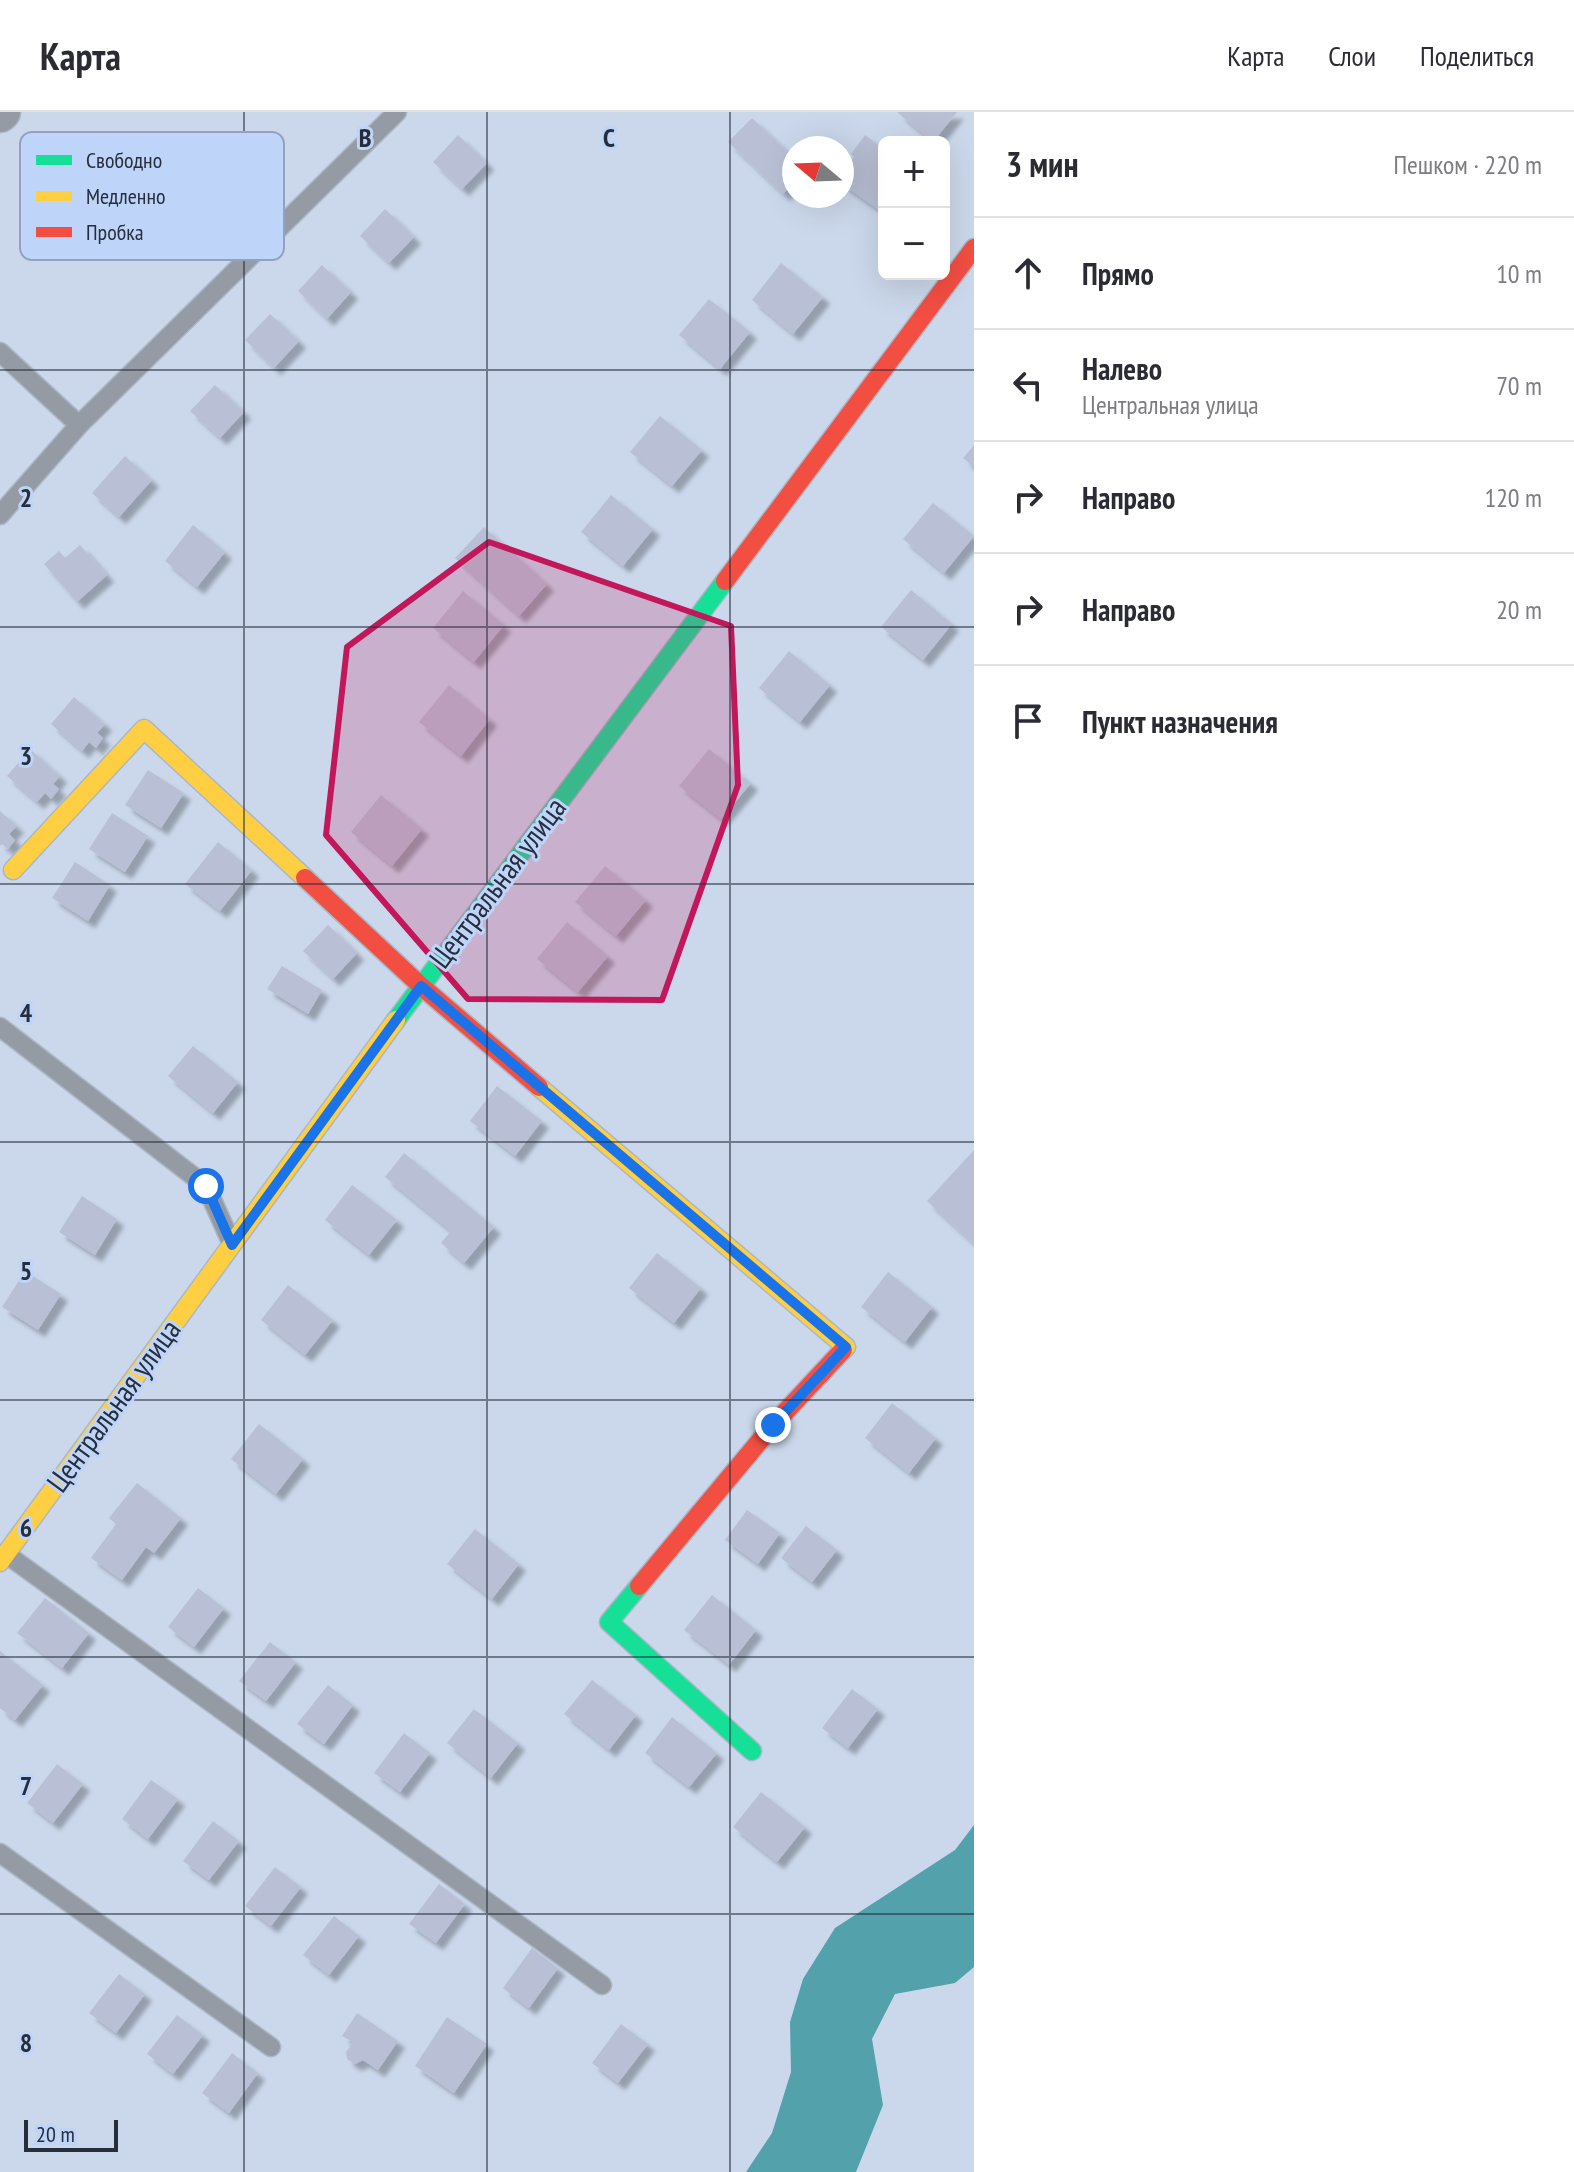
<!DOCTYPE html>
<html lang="ru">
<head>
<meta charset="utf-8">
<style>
  :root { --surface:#fff; --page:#f2f2f3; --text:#2b2b33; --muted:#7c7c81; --line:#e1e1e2 }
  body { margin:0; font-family:"PT Sans Narrow",sans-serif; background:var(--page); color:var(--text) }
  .controls { position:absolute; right:24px; top:24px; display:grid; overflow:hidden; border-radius:12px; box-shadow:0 8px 32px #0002 }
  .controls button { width:72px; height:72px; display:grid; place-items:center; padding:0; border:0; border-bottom:2px solid var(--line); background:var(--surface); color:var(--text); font:40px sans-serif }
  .compass { position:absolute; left:782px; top:24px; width:72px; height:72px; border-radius:50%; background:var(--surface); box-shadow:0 8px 32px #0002; rotate:289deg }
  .scale { position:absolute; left:24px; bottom:20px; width:94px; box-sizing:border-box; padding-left:8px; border:4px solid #262e3c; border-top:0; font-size:22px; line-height:28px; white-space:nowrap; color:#262e3c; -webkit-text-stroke:6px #bed4f8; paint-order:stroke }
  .stop { position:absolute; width:24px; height:24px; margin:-18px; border:6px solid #1a73e8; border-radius:50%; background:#fff }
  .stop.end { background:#1a73e8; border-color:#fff; box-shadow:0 2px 8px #0008 }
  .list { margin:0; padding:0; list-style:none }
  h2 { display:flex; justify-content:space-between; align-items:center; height:104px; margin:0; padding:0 32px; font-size:34px }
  h2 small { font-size:26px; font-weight:400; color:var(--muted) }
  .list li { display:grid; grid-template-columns:52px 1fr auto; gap:24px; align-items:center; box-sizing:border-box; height:112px; padding:0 32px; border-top:2px solid var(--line) }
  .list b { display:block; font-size:30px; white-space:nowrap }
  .list p { margin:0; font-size:26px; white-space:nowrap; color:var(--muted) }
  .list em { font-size:26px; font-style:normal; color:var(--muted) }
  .icon { flex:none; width:44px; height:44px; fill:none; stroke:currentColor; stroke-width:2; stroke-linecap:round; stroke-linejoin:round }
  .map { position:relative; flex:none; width:974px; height:2060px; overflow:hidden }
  header { display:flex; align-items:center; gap:48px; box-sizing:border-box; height:112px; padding:0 40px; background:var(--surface); border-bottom:2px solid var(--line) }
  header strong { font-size:38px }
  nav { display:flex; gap:44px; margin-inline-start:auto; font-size:28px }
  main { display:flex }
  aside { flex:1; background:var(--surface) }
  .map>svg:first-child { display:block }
</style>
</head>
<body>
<header>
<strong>Карта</strong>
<nav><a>Карта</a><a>Слои</a><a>Поделиться</a></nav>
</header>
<main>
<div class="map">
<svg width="974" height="2060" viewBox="0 0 974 2060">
  <defs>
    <filter id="shadow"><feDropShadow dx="7" dy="7" stdDeviation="2" flood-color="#0004"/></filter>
  </defs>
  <rect width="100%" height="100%" fill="#cbd8eb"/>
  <path fill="#53a1ab" d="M974 1713V1855L955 1871 895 1882 872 1927 883 1993 856 2060H746L772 2021 791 1960 790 1910 803 1867 835 1816 955 1738Z"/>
  <path fill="#b9c0d5" filter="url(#shadow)" d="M897 0H957L933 30Z
    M752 6 794 46V71L783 82 728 30Z
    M458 23 487 51 462 77 433 50Z
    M865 23 884 37V92L879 98 842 72V62L854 45 851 42Z
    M385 97 414 125 389 151 360 124Z
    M781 151 823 185 793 222 752 188Z
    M322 153 351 180 327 207 298 179Z
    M709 187 750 220 720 257 679 223Z
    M270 202 299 229 274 256 245 228Z
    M215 273 244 300 220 326 190 299Z
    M660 304 702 338 672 374 630 340Z
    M974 333V355L963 346Z
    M125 344 152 368 119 405 92 381Z
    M611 383 653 417 623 454 581 420Z
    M933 391 974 424 944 461 903 427Z
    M193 413 225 440 197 475 165 449Z
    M484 415 547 472 519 504 455 446Z
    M80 433 107 463 77 490 44 452 59 439 65 446Z
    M911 478 952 512 923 548 881 515Z
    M463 479 504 513 474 550 433 516Z
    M789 539 830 573 800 610 759 576Z
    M449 573 490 607 461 644 419 610Z
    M74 585 105 612 97 621 103 626 96 636 89 630 82 639 51 612Z
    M30 637 60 664 53 672 59 677 51 687 45 681 37 690 7 664Z
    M709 637 751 671 721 707 679 674Z
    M148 658 184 681 161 716 125 693Z
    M381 683 422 717 392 754 351 720Z
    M0 699 17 714 9 722 15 728 8 737 2 732 0 734Z
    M112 701 148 724 125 760 89 737Z
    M218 730 252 758 220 799 185 772Z
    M75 750 110 773 88 809 52 786Z
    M605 754 646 788 616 824 575 790Z
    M567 810 608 844 578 880 537 847Z
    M328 813 357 841 333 867 303 839Z
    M282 854 322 878 308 902 267 877Z
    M193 934 238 970 213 1001 168 964Z
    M497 974 542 1009 515 1044 470 1009Z
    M974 1038V1132L927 1089Z
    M404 1041 494 1115 464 1151 441 1131 451 1119 385 1065Z
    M352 1073 397 1108 369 1143 325 1108Z
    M82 1084 117 1107 95 1143 59 1120Z
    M657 1141 701 1176 674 1211 629 1176Z
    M25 1159 61 1182 38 1218 2 1195Z
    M888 1160 932 1195 905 1230 861 1195Z
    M288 1173 333 1208 305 1243 261 1208Z
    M892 1291 936 1326 909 1361 865 1326Z
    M259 1312 303 1347 276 1382 231 1347Z
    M137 1371 181 1406 154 1441 146 1435 122 1468 91 1446 116 1412 109 1406Z
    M747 1398 780 1421 758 1452 725 1428Z
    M806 1414 837 1438 812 1470 781 1446Z
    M475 1417 519 1452 492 1487 447 1452Z
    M198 1476 224 1496 194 1535 168 1515Z
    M712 1483 756 1518 729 1553 684 1518Z
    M45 1486 89 1521 62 1556 17 1521Z
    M270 1530 296 1550 266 1589 239 1569Z
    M0 1539 43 1573 15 1608 0 1596Z
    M592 1568 636 1603 609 1638 564 1602Z
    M328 1573 353 1593 324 1632 297 1612Z
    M852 1577 878 1597 848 1636 822 1616Z
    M474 1597 518 1631 491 1666 447 1631Z
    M672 1605 717 1641 689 1675 645 1641Z
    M404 1621 430 1641 400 1680 374 1661Z
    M57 1652 83 1672 53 1711 27 1691Z
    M151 1668 178 1687 148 1727 122 1707Z
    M761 1680 805 1715 777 1750 733 1715Z
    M213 1709 239 1729 209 1768 183 1749Z
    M275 1755 301 1775 271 1814 245 1794Z
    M439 1772 465 1792 436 1831 409 1812Z
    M334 1804 359 1824 329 1863 303 1843Z
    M532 1836 558 1856 529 1896 503 1876Z
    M119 1862 145 1882 116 1921 89 1901Z
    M357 1901 398 1929 378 1958 363 1948 355 1952 347 1947 346 1940 353 1930 342 1924Z
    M177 1903 203 1923 173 1962 147 1942Z
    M447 1905 487 1932 454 1981 415 1954Z
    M621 1912 648 1932 618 1971 592 1951Z
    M232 1941 258 1961 229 2001 202 1981Z"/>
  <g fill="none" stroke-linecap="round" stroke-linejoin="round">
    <defs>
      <path id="lane" d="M0 240 79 313 397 0
        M0 403 79 313
        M0 915 206 1074 231 1130
        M6 1442 602 1873
        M0 1741 271 1935"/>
      <path id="street" d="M0 2 2 0"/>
      <path id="fast" d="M396 908 725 469
        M639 1474 609 1510 752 1639"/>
      <path id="slow" d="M13 758 144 617 305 766
        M539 975 846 1235 843 1238
        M0 1450 396 908"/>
      <path id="jam" d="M725 469 974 136
        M305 766 421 874 539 975
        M639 1474 773 1313 843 1238"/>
    </defs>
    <use href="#lane" stroke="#acb7c6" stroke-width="21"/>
    <use href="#street" stroke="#acb7c6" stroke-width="39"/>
    <use href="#fast" stroke="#acb7c6" stroke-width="21"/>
    <use href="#slow" stroke="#acb7c6" stroke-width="21"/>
    <use href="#jam" stroke="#acb7c6" stroke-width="21"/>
    <use href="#lane" stroke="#959ba4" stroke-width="18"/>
    <use href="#street" stroke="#959ba4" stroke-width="36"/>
    <use href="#fast" stroke="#16e098" stroke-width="18"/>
    <use href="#slow" stroke="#ffcf43" stroke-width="18"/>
    <use href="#jam" stroke="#f24e42" stroke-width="18"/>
  </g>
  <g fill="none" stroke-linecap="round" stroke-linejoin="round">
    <path stroke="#1a73e8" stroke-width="10" d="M206 1074 232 1133 421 874 846 1235 773 1313"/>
  </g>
  <path fill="#c2185b" fill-opacity="0.2" stroke="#c2185b" stroke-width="6" stroke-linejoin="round" d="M489 430 731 514 738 673 662 888 468 887 326 723 347 535Z"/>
  <path fill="none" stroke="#262e3c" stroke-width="2" stroke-opacity="0.55" d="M244 0V2060M487 0V2060M730 0V2060M0 258H974M0 515H974M0 772H974M0 1030H974M0 1288H974M0 1545H974M0 1802H974"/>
  <g text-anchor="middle" stroke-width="6" stroke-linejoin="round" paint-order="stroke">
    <g font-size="30" fill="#262e3c" stroke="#bed4f8">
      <text transform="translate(498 771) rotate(-53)" y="10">Центральная улица</text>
      <text transform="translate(114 1294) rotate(-54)" y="10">Центральная улица</text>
    </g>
  </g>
  <rect x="20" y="20" width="264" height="128" rx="12" fill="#bed4f8" stroke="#90a2c0" stroke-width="2"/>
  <rect x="36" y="43" width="36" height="10" fill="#16e098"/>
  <rect x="36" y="79" width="36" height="10" fill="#ffcf43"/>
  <rect x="36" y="115" width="36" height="10" fill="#f24e42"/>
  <g font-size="22" fill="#262e3c">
    <text x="86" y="56">Свободно</text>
    <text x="86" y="92">Медленно</text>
    <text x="86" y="128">Пробка</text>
  </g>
  <g font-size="26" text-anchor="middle" font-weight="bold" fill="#262e3c" stroke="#bed4f8" stroke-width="6" stroke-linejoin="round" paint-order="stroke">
    <text x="365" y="35">B</text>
    <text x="609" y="35">C</text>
    <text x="26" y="395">2</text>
    <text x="26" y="653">3</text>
    <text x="26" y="910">4</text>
    <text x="26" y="1168">5</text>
    <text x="26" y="1425">6</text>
    <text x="26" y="1683">7</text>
    <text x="26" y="1940">8</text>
  </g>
</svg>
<div class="controls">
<button>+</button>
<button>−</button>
</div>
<svg class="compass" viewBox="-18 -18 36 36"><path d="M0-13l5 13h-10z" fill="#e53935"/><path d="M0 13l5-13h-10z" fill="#7c7c81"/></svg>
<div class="scale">20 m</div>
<div class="stop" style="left:206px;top:1074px"></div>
<div class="stop end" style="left:773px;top:1313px"></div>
</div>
<aside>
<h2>3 мин<small>Пешком · 220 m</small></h2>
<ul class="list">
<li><svg class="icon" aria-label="ahead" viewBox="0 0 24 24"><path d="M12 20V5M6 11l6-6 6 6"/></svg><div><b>Прямо</b></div><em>10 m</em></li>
<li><svg class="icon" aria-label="left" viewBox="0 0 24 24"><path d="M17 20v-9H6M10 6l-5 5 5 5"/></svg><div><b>Налево</b><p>Центральная улица</p></div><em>70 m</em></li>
<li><svg class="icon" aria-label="right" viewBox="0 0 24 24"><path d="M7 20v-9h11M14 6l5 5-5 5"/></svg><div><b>Направо</b></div><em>120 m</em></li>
<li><svg class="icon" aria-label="right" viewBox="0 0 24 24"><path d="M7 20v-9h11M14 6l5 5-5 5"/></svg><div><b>Направо</b></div><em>20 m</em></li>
<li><svg class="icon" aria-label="arrive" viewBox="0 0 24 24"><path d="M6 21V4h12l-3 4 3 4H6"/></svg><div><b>Пункт назначения</b></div></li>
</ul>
</aside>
</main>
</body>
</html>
